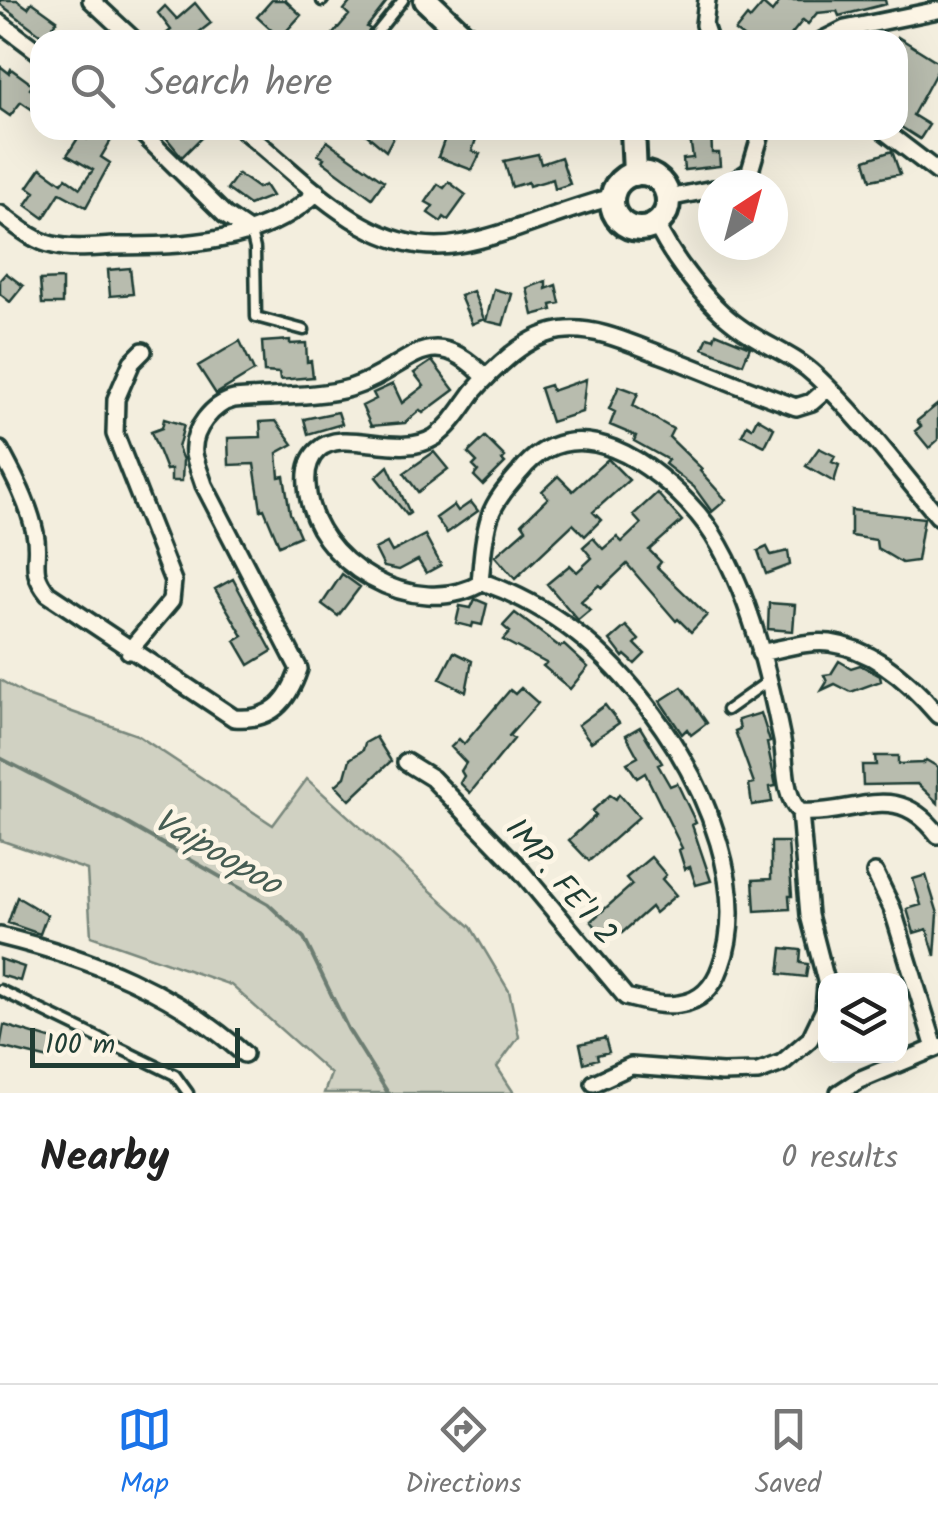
<!DOCTYPE html>
<html lang="en">
<head>
<meta charset="utf-8">
<style>
  :root { --surface:#fff; --page:#f6f6f6; --text:#222; --muted:#767676; --line:#e0e0e0; --accent:#1a73e8 }
  body { margin:0; font-family:Kalam,sans-serif; background:var(--page); color:var(--text) }
  .controls { position:absolute; right:30px; bottom:30px; display:grid; overflow:hidden; border-radius:20px; box-shadow:0 10px 40px #0002 }
  .controls button { width:90px; height:90px; display:grid; place-items:center; padding:0; border:0; border-bottom:2px solid var(--line); background:var(--surface); color:var(--text); font:50px sans-serif }
  .compass { position:absolute; left:698px; top:170px; width:90px; height:90px; border-radius:50%; background:var(--surface); box-shadow:0 10px 40px #0002; rotate:36deg }
  .scale { position:absolute; left:30px; bottom:25px; width:210px; box-sizing:border-box; padding-left:10px; border:5px solid #1f3d34; border-top:0; font-size:28px; line-height:35px; white-space:nowrap; color:#1f3d34; -webkit-text-stroke:8px #fcf5e5; paint-order:stroke }
  .list { margin:0; padding:0; list-style:none }
  h2 { display:flex; justify-content:space-between; align-items:center; height:130px; margin:0; padding:0 40px; font-size:42px }
  h2 small { font-size:32px; font-weight:400; color:var(--muted) }
  .icon { flex:none; width:55px; height:55px; fill:none; stroke:currentColor; stroke-width:2; stroke-linecap:round; stroke-linejoin:round }
  .map { position:relative; flex:none; width:938px; height:1093px; overflow:hidden }
  .search { position:absolute; background:var(--surface); box-shadow:0 10px 40px #0002; left:30px; right:30px; top:30px; height:110px; display:flex; align-items:center; gap:25px; box-sizing:border-box; padding:0 35px; border-radius:30px; color:var(--muted); font-size:38px }
  .sheet { height:290px; background:var(--surface) }
  nav { display:flex; justify-content:space-around; align-items:center; box-sizing:border-box; height:140px; border-top:2px solid var(--line); background:var(--surface); font-size:28px; color:var(--muted) }
  nav a { display:grid; justify-items:center; gap:5px }
  nav .on { color:var(--accent) }
  .map>svg:first-child { display:block }
</style>
</head>
<body>
<div class="map">
<svg width="938" height="1093" viewBox="0 0 938 1093">
  <rect width="100%" height="100%" fill="#f3eede"/>
  <filter id="ink" filterUnits="userSpaceOnUse"><feTurbulence type="fractalNoise" baseFrequency=".01" numOctaves="2"/><feDisplacementMap in="SourceGraphic" scale="20" xChannelSelector="R" yChannelSelector="G"/><feConvolveMatrix kernelMatrix="1 2 1 2 8 2 1 2 1" color-interpolation-filters="sRGB"/></filter>
  <g filter="url(#ink)">
    <path fill="#d0d1c2" stroke="#78877b" stroke-width="2.5" d="M0 680 30 697 137 735 273 825 307 779 471 927 509 991 519 1037 497 1067 514 1093H324L331 1074 231 985 91 936 87 870 0 840Z"/>
    <g fill="none" stroke-linecap="round" stroke-linejoin="round">
      <path stroke="#6c7d72" stroke-width="4" d="M0 758 119 819 268 904 304 938 348 1029 388 1093"/>
    </g>
    <path fill="#b8bcae" stroke="#1f3d34" stroke-width="2.5" d="M0 0H17L28 8 32 2 57 20 44 37 0 4Z
      M272 0H285L301 15 280 38 257 17Z
      M352 0H388L367 27 370 29 364 40H328L349 15 344 10Z
      M781 0H885L886 4 839 16 837 11 817 13 808 24 803 20 787 40H747L735 31 747 16 750 19 763 4 772 12Z
      M195 3 211 23 189 40H158L171 30 158 13 165 6 177 19Z
      M898 37 938 62V69L913 115 929 125 920 139 898 125Z
      M0 66 9 73 11 69 33 85 30 89 40 95V115L21 102 10 116 0 109Z
      M93 130H102L113 137 101 157 110 163 86 207 60 193 44 218 26 205 35 192 28 187 41 168 62 183 66 178 80 188 93 170 67 155 80 135 87 139Z
      M160 130H196L203 136 182 157Z
      M361 130H397L386 151Z
      M448 130H462L477 136 472 151 480 154 472 170 438 157Z
      M711 130 712 153H719L720 166 684 170 683 159 693 158 690 138 698 137 697 131Z
      M327 141 384 181 372 198 322 161 324 158 318 155Z
      M892 151 900 174 871 180 865 160Z
      M538 154 541 164 561 157 570 184 555 189 553 179 529 186 528 182 512 187 504 161Z
      M238 174 258 188 265 185 272 196 249 205 227 189Z
      M449 182 466 195 448 220 444 217 441 222 428 213 433 206 426 202 438 184 444 188Z
      M130 268 133 294 110 296 108 270Z
      M6 273 23 286 10 302 0 294V280Z
      M62 279V304H42L40 280Z
      M546 281V289L556 285 560 303 551 305 552 310 533 315 527 288Z
      M494 289 512 294 503 325 486 321Z
      M473 291 484 319 472 324 460 296Z
      M716 333 750 347 743 364 703 348 708 337 714 339Z
      M290 340V344L306 343 307 362 311 361 313 377 280 380 279 373 264 372 262 342Z
      M240 341 254 371 216 394 198 366Z
      M432 361 454 390 423 413 420 410 405 423 371 426 362 406 376 399 373 393 393 384 402 403 424 386 414 373Z
      M586 379 582 412 551 422 540 388 550 385 552 391Z
      M619 386 638 393 633 406 673 429 669 437 702 469 700 471 726 500 712 512 694 487 665 464 668 460 634 441 636 436 610 425 615 412 609 409Z
      M938 404V440L929 448 915 431 921 426 917 421Z
      M338 412 342 424 308 434 304 419Z
      M757 418 774 428 765 446 742 435 747 425 752 428Z
      M164 419 184 425 178 448 183 460 182 481H171V469L166 470 151 432 162 428Z
      M276 421 293 444 277 453 279 477 284 476 290 513 300 536 279 545 264 509 261 510 254 464 229 465 228 438 261 437 260 422Z
      M485 437 505 457 502 460 505 463 483 485 474 476 478 471 473 466 477 462 468 453Z
      M819 448 835 456 832 462 839 465 834 482 806 466Z
      M434 452 448 469 418 492 404 473Z
      M608 459 629 480 593 512 601 520 585 536 573 524 515 579 495 556 526 529 522 523 548 498 542 491 558 476 573 491Z
      M388 466 410 513 407 515 376 477Z
      M657 493 682 521 649 550 661 562 657 567 707 615 691 632 678 619 676 621 627 564 602 588 599 585 581 601 590 610 578 620 547 584 570 565 577 572 592 558 583 547 593 538 603 549 617 537 622 542 641 524 633 515Z
      M471 502 478 511 447 533 436 518 454 505 458 511Z
      M851 510 924 518 917 561 902 563 877 548 876 540 851 536Z
      M425 535 441 565 426 573 418 560 399 570 384 567 375 549 387 543 392 552Z
      M767 547 771 555 788 551 790 565 766 574 758 551Z
      M342 574 360 587 338 616 322 604Z
      M233 579 272 651 249 665 235 641 243 636 215 589Z
      M475 599 487 604 482 625 473 623 472 627 456 623 460 606 471 608Z
      M769 603 795 605 793 631 768 629Z
      M515 613 560 647 564 645 588 667 570 689 543 666 546 663 503 640 510 632 503 626Z
      M626 626 639 640 635 644 645 654 635 664 625 655 623 657 610 640Z
      M454 652 472 661 466 692 440 679Z
      M839 661 851 668 860 665 880 676 881 681 851 692 835 684 822 690 827 682 824 675 831 674Z
      M682 687 707 723 691 735 687 729 682 734 660 701Z
      M521 688 538 703 509 736 514 739 470 793 460 783 464 776 461 771 466 763 451 747 459 739 464 744 510 690 515 694Z
      M605 705 619 723 591 742 578 725Z
      M761 713 770 742 767 743 776 786 770 787 772 802 752 805 749 784 754 783 735 731 740 729 738 720Z
      M640 727 662 763 658 765 670 786 677 783 696 823 692 825 711 881 696 885 690 867 685 869 679 850 682 848 645 773 637 778 627 763 638 757 626 735Z
      M376 737 391 761 350 800 336 785 345 777 350 759 363 750 365 743Z
      M875 756H898V764L923 763 926 760 938 767V803L918 784 863 785 862 765H876Z
      M619 794 639 817 589 861 569 840 596 815 592 811 610 795 616 799Z
      M771 842H788L792 896H789L790 909 755 911 753 880 771 879Z
      M651 857 666 875 662 879 676 895 655 913 651 907 622 933 618 929 606 939 591 921 632 885 626 878Z
      M926 875 938 914 935 956 927 929 914 933 907 909 921 905 913 879Z
      M17 897 47 915 40 934 8 923Z
      M782 948 801 950 800 963 808 964 806 977 779 974Z
      M0 959 24 967 20 981 0 975Z
      M4 1025 53 1040 49 1059 0 1047Z
      M605 1038 609 1052 597 1055 598 1059 584 1063 580 1044Z"/>
    <g fill="none" stroke-linecap="round" stroke-linejoin="round">
      <defs>
        <path id="service" d="M322 1 323 0
          M371 40 403 0
          M251 232 255 249 256 317 304 330
          M727 710 768 681
          M0 990 175 1075 188 1093"/>
        <path id="minor" d="M91 0 134 40
          M707 0 704 25 709 40
          M0 23 40 53
          M823 40 845 29 938 10
          M139 130 225 215 250 232
          M243 130C306 180 371 260 459 244 510 235 560 210 613 197
          M883 130 938 172
          M729 185 750 171 762 130
          M668 198 713 189
          M0 214C16 225 33 241 53 245 72 250 95 247 114 246 185 246 263 244 317 192
          M656 224C672 258 708 305 738 326 763 345 793 354 816 376 861 418 898 469 938 516
          M0 450C14 476 29 504 35 533 41 559 27 568 48 594L234 718C271 721 288 702 299 669L204 485C201 475 196 464 194 454 191 430 213 404 234 399 267 396 320 397 350 388 409 370 427 316 486 378
          M480 583C482 561 483 537 490 516 496 499 509 485 520 472 575 404 655 464 698 514 744 569 768 670 782 740 786 762 783 796 800 812L809 915 826 981
          M129 651 171 601 173 581 115 434 116 399 132 362 143 351
          M760 653C781 649 808 640 830 643 873 649 911 683 938 715
          M406 762 432 778 516 865 626 997C643 1001 662 1007 679 1004 702 1001 714 986 721 966 749 891 706 790 663 728 616 660 562 610 483 582 416 623 311 563 307 485 306 473 308 459 318 450 344 426 399 460 435 437 452 425 462 407 474 391 485 378 499 365 512 354 527 342 547 331 567 330 600 328 631 344 662 355 707 372 751 391 796 407L812 402 828 388
          M800 812C857 816 895 778 938 835
          M875 873 892 908 935 1048
          M0 936C90 958 174 991 244 1054
          M594 1083 631 1066 722 1073 758 1072 782 1063 810 1039 824 1010 826 985
          M839 1093 859 1080 938 1047"/>
        <path id="secondary" d="M426 0 468 40
          M633 130 635 174
          M612 201a28 28 0 1 1 56 0a28 28 0 1 1-56 0Z"/>
      </defs>
      <use href="#service" stroke="#1f3d34" stroke-width="15"/>
      <use href="#minor" stroke="#1f3d34" stroke-width="22"/>
      <use href="#secondary" stroke="#1f3d34" stroke-width="30"/>
      <use href="#service" stroke="#fcf5e5" stroke-width="8"/>
      <use href="#minor" stroke="#fcf5e5" stroke-width="15"/>
      <use href="#secondary" stroke="#fcf5e5" stroke-width="22"/>
    </g>
  </g>
  <g text-anchor="middle" stroke-width="10" stroke-linejoin="round" paint-order="stroke">
    <g font-size="32" fill="#1f3d34" stroke="#fcf5e5">
      <text transform="translate(562 881) rotate(50)" y="11">IMP. FE'I 2</text>
    </g>
    <g font-size="35" font-style="italic" fill="#465d53" stroke="#fcf5e5">
      <text transform="translate(218 851) rotate(30)" y="12">Vaipoopoo</text>
    </g>
  </g>
</svg>
<div class="controls">
<button><svg class="icon" aria-label="layers" viewBox="0 0 24 24"><path d="M12 4l9 5-9 5-9-5zM3 14l9 5 9-5"/></svg></button>
</div>
<svg class="compass" viewBox="-18 -18 36 36"><path d="M0-13l5 13h-10z" fill="#e53935"/><path d="M0 13l5-13h-10z" fill="#767676"/></svg>
<div class="scale">100 m</div>
<div class="search"><svg class="icon" aria-label="search" viewBox="0 0 24 24"><circle cx="10" cy="10" r="6"/><path d="M15 15l6 6"/></svg>Search here</div>
</div>
<section class="sheet">
<h2>Nearby<small>0 results</small></h2>
<ul class="list">
</ul>
</section>
<nav>
<a class="on"><svg class="icon" aria-label="map" viewBox="0 0 24 24"><path d="M3 6l6-2 6 2 6-2v14l-6 2-6-2-6 2zM9 4v14M15 6v14"/></svg>Map</a>
<a><svg class="icon" aria-label="directions" viewBox="0 0 24 24"><path d="M12 3l9 9-9 9-9-9zM9 14v-3h6M13 9l2 2-2 2"/></svg>Directions</a>
<a><svg class="icon" aria-label="saved" viewBox="0 0 24 24"><path d="M7 4h10v16l-5-4-5 4z"/></svg>Saved</a>
</nav>
</body>
</html>
